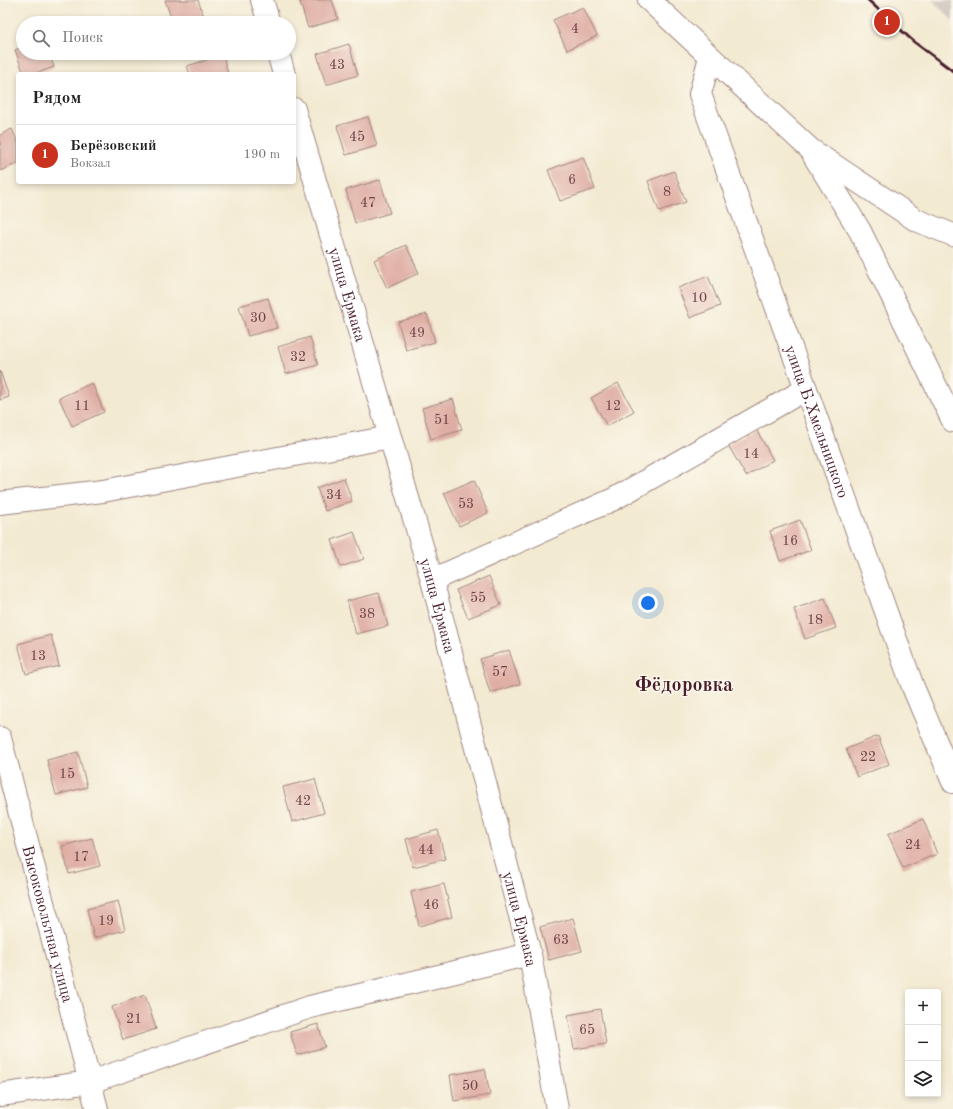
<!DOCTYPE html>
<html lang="ru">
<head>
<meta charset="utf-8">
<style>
  :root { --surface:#fff; --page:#f6f6f6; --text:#222; --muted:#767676; --line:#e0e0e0; --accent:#c8321e }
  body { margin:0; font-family:"Old Standard TT",serif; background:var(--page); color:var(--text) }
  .controls { position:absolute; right:12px; bottom:12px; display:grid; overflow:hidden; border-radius:4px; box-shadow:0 2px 6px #0003 }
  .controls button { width:36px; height:36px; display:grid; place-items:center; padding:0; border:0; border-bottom:1px solid var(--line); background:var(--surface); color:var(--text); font:20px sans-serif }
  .you { position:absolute; left:648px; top:603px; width:14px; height:14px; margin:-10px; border:3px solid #fff; border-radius:50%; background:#1a73e8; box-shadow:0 0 0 6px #1a73e833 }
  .badge { display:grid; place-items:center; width:26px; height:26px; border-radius:50%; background:var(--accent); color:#fff; font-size:13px; font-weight:700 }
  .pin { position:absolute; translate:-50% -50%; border:2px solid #fff; box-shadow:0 1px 4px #0006 }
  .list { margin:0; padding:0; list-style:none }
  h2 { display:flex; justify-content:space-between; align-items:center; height:52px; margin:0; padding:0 16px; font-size:17px }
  h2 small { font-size:13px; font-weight:400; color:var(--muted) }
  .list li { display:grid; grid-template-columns:26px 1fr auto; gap:12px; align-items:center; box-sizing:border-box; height:60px; padding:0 16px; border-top:1px solid var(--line) }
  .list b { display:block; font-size:15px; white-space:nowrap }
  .list p { margin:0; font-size:13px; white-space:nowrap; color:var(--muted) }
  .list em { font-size:13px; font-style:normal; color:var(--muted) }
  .icon { flex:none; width:22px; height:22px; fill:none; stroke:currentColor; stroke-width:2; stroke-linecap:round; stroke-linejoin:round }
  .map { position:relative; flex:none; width:953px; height:1109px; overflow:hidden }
  .search { position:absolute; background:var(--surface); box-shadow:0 2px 6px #0003; left:16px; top:16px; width:280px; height:44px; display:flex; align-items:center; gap:10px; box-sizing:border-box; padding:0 14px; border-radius:22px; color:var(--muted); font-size:15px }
  .panel { position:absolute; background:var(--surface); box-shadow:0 2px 6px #0003; left:16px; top:72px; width:280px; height:112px; border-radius:4px }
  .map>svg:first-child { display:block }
</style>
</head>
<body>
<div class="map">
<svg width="953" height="1109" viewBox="0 0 953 1109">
  <rect width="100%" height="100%" fill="#fbf7ec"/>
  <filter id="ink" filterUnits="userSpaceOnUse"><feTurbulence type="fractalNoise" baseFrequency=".025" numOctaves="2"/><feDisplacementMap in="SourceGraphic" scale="8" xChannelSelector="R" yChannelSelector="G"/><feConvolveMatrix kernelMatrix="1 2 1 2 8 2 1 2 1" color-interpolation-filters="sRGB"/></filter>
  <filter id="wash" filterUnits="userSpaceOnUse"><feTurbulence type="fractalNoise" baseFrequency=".012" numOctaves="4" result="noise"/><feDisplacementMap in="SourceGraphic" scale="16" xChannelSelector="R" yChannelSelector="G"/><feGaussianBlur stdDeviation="0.9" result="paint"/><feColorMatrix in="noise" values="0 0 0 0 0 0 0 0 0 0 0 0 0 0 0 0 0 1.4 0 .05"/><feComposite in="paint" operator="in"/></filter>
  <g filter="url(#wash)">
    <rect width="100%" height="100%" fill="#f3ead2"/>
    <path fill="#ccc2b9" d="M932 0H953V21Z"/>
    <g id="blocks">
      <path fill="#dfada3" d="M165 0H198L206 23H173Z
        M307 0H332L338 19 308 28 300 2Z
        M583 7 597 36 567 50 553 20Z
        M349 44 358 75 326 85 317 54Z
        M23 47V53H49L54 67 34 74H24L15 50Z
        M223 55 228 74H190L187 66Z
        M368 117 377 146 346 155 337 126Z
        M12 129 18 143V163L0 171V135Z
        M583 157 595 189 560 201 548 170Z
        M674 171 686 202 659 211 648 181Z
        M380 180 390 213 355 223 346 190Z
        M406 245 419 273 387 288 374 260Z
        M708 276 720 306 690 318 678 288Z
        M268 298 277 328 248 336 239 306Z
        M427 314 435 342 406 350 398 322Z
        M310 337 318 365 286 374 278 347Z
        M0 371 9 397 0 400Z
        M92 383 104 412 72 426 59 398Z
        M618 383 634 411 607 426 591 398Z
        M453 399 462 430 431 439 422 408Z
        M756 429 773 460 746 476 728 445Z
        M344 478 352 501 325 511 317 488Z
        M474 480 488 513 459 526 444 493Z
        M800 520 811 550 780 561 770 531Z
        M354 532 364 559 341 567 332 540Z
        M489 576 501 605 468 618 456 590Z
        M379 593 388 626 356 634 347 601Z
        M825 598 836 628 805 639 794 609Z
        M51 635 59 666 26 674 18 644Z
        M509 650 520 684 490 693 480 659Z
        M878 736 889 764 857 777 846 749Z
        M78 752 87 787 56 795 47 760Z
        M315 779 324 813 292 822 283 787Z
        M923 819 937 854 903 868 888 834Z
        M438 830 445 859 413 867 406 839Z
        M92 838 100 866 69 874 62 846Z
        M444 884 452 917 419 926 411 892Z
        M118 901 125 930 94 938 87 909Z
        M573 918 582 951 549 960 540 927Z
        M145 995 156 1029 123 1040 112 1007Z
        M600 1009 606 1044 574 1049 568 1015Z
        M318 1024 325 1047 297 1055 290 1032Z
        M485 1069 490 1095 454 1101 450 1075Z"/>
    </g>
  </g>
  <g filter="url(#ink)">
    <use href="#blocks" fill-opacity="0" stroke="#9e847e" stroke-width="1"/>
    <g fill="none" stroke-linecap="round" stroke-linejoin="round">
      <defs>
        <g id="minor">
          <path d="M262 0 269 23"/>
          <path d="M649 0 811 150 916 220 953 235"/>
          <path d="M278 53 284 74"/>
          <path id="s1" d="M710 57 700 94 913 687 953 782"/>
          <path id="s2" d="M294 109 432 580 530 954 557 1109"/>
          <path d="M814 156 860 231 953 421"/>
          <path d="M0 503 103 491 390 437"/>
          <path d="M432 580 614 499 806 389"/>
          <path id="s3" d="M0 738 97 1109"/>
          <path d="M0 1095 90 1082 310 1007 530 954"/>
        </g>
      </defs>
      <use href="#minor" stroke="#9e847e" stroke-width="24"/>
      <use href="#minor" stroke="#fff" stroke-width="22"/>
      <path stroke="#4a1f2b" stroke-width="3" d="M868 0 913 41 953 71"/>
    </g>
  </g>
  <g text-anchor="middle" stroke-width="3" stroke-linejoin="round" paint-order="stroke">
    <g font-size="14" fill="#6f4249">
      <text x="575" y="33">4</text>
      <text x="337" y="69">43</text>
      <text x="357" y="141">45</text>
      <text x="572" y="184">6</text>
      <text x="667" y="196">8</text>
      <text x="368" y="207">47</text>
      <text x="699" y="302">10</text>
      <text x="258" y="322">30</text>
      <text x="417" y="337">49</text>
      <text x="298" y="361">32</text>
      <text x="82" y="410">11</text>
      <text x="613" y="410">12</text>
      <text x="442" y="424">51</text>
      <text x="751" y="458">14</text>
      <text x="334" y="499">34</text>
      <text x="466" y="508">53</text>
      <text x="790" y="545">16</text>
      <text x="478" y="602">55</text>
      <text x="367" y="618">38</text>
      <text x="815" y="624">18</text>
      <text x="38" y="660">13</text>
      <text x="500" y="676">57</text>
      <text x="868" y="761">22</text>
      <text x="67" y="778">15</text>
      <text x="303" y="805">42</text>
      <text x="913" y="849">24</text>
      <text x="426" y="854">44</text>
      <text x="81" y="861">17</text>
      <text x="431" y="909">46</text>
      <text x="106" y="925">19</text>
      <text x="561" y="944">63</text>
      <text x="134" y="1023">21</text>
      <text x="587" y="1034">65</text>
      <text x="470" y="1090">50</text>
    </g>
    <g font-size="16" fill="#4a1f2b" stroke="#fbf7ec">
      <text dy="6" stroke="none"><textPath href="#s2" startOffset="193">улица Ермака</textPath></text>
      <text dy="6" stroke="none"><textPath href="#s1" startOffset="386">улица Б.Хмельницкого</textPath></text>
      <text dy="6" stroke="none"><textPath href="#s2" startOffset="517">улица Ермака</textPath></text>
      <text dy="6" stroke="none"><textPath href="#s2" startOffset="841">улица Ермака</textPath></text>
      <text dy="6" stroke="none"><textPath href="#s3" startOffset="192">Высоковольтная улица</textPath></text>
    </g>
    <g font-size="20" font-weight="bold" fill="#4a1f2b" stroke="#fbf7ec">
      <text x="684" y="691">Фёдоровка</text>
    </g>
  </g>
</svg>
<div class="controls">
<button>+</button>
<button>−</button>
<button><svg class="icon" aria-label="layers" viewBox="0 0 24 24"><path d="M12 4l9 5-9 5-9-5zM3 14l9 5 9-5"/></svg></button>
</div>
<div class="you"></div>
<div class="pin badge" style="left:887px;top:22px">1</div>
<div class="search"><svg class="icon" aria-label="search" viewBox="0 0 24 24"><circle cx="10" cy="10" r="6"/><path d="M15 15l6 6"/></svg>Поиск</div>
<section class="panel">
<h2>Рядом<small></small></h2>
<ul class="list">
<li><span class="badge">1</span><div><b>Берёзовский</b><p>Вокзал</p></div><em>190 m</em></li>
</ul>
</section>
</div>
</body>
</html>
